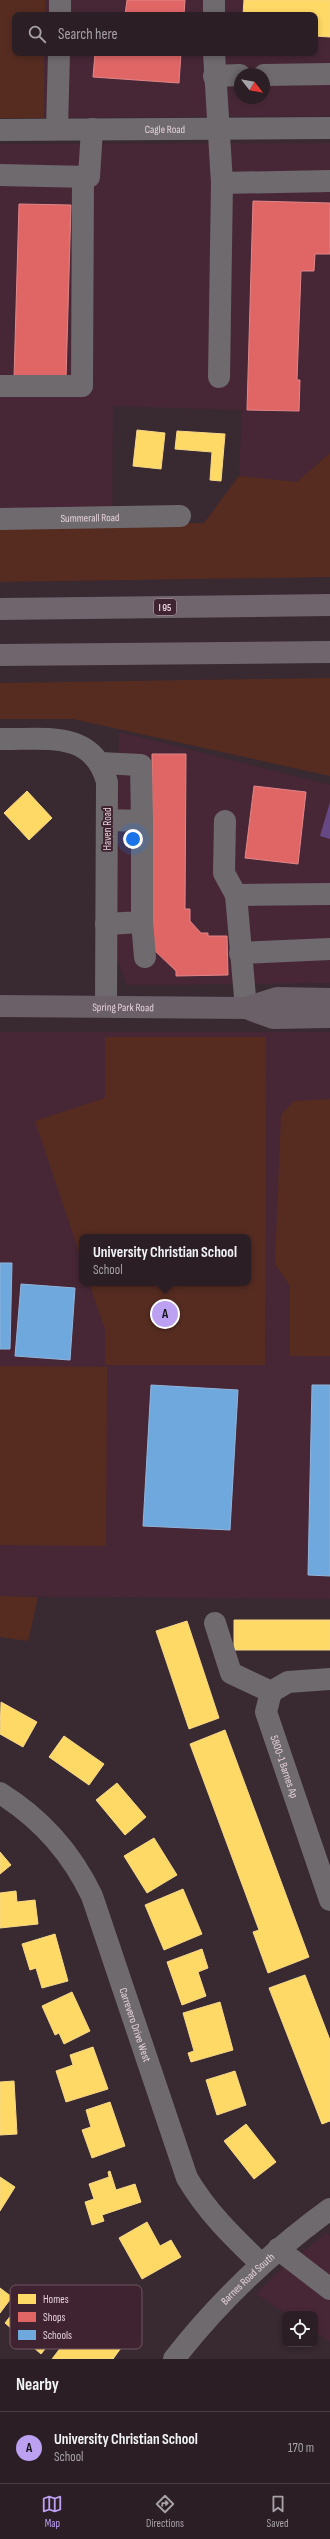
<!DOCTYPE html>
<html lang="en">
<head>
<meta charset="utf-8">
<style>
  :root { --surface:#2b1f25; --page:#372c32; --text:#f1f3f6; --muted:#a6a2a7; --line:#473d42; --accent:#bca0f2 }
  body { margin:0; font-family:"Sofia Sans Condensed",sans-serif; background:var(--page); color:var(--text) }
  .controls { position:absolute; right:12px; bottom:12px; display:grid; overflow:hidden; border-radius:8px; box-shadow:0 2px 6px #0003 }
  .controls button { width:36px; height:36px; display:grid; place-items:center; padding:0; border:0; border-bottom:1px solid var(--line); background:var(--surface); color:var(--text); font:20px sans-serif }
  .compass { position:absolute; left:234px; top:68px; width:36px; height:36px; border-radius:50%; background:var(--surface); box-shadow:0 2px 6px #0003; rotate:121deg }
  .you { position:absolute; left:133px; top:839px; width:14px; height:14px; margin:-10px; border:3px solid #fff; border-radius:50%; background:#1a73e8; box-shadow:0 0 0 6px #1a73e833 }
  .badge { display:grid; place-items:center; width:26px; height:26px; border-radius:50%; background:var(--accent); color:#111; font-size:13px; font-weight:700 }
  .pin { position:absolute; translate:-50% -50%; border:2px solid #fff; box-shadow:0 1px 4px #0006 }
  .popup { position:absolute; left:79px; top:1234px; width:172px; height:52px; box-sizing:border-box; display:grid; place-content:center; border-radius:8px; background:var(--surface); filter:drop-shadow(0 1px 3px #0005); font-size:13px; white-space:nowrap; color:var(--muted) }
  .popup b { font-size:15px; color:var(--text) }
  .popup::after { content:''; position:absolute; left:50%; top:100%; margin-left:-8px; border:8px solid transparent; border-top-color:var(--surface) }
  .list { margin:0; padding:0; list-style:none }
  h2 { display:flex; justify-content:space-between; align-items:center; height:52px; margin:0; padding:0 16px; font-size:17px }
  h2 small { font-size:13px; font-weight:400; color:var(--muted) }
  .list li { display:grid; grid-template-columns:26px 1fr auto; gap:12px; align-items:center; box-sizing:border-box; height:72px; padding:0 16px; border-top:1px solid var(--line) }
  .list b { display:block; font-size:15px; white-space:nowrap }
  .list p { margin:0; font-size:13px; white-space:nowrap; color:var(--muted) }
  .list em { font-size:13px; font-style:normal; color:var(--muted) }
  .icon { flex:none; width:22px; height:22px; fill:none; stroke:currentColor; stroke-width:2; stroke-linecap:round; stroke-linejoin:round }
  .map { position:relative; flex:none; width:330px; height:2359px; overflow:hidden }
  .search { position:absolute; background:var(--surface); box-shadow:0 2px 6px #0003; left:12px; right:12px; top:12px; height:44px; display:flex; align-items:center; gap:10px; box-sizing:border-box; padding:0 14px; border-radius:8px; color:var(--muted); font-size:15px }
  .sheet { height:124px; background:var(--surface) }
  nav { display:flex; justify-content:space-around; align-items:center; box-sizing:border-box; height:56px; border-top:1px solid var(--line); background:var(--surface); font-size:11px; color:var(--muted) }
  nav a { display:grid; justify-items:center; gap:2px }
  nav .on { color:var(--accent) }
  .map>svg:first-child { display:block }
</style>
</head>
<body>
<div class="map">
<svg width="330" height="2359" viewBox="0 0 330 2359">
  <rect width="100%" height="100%" fill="#392931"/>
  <path fill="#472736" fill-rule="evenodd" d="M45 0H330V116L44 118V53H315V15H45ZM240 74H264V98H240Z
    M330 143V453L297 482 239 476 242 410 113 406 112 508 0 509V144Z
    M119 732 330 785V983L127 985 116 957Z
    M0 1032H330V1599L0 1596ZM82 1237H248V1283H82Z
    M326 2233 330 2236V2342L315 2332V2314H287L256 2294 277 2273Z"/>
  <path fill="#562c21" d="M0 0H45V15H15V53H44V118H0Z
    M330 453V577L0 582V524L204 523 239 476 297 482Z
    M330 678V776L73 719H0V683Z
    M105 1037H266L265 1365H105V1329L89 1283H248V1237H82V1261L35 1121 105 1098Z
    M330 1099V1356H290V1286L275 1264 281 1115 294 1101Z
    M0 1366 107 1367 106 1546 0 1545Z
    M0 1596 38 1597 28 1641 0 1637Z"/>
  <path fill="#664885" d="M330 802V839L320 836Z"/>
  <path fill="#ffd966" stroke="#f7d788" d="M244 0H330V37L315 36V15H243Z
    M137 430 165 433 161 469 133 466Z
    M177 431 225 434 221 481 210 480 212 452 175 449Z
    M27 791 52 818 29 840 4 813Z
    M234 1620H330V1650H234Z
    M187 1621 219 1718 189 1729 156 1631Z
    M1 1702 37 1722 23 1747 0 1734Z
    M225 1730 309 1957 268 1973 253 1932 259 1930 190 1744Z
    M64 1736 104 1764 89 1785 49 1757Z
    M117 1783 146 1817 125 1835 96 1800Z
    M154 1838 177 1875 147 1893 124 1856Z
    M0 1852 11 1865 0 1874Z
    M183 1889 202 1934 164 1950 145 1905Z
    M16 1891 17 1902 35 1900 38 1924 0 1928V1893Z
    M55 1934 68 1981 42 1988 36 1968 30 1970 22 1944Z
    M202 1949 208 1968 198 1972 206 1996 182 2005 167 1962Z
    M305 1975 330 2040V2121L322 2124 269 1988Z
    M72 1992 90 2031 64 2044 59 2033 55 2035 42 2006Z
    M220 2002 233 2050 191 2062 188 2053 194 2051 183 2013Z
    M93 2047 108 2089 66 2102 56 2071 73 2065 70 2055Z
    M235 2071 246 2105 217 2115 206 2080Z
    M14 2081 17 2134 0 2135V2082Z
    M110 2102 125 2146 92 2158 82 2130 91 2127 86 2110Z
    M246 2124 276 2162 254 2179 224 2141Z
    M110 2171 116 2190 135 2184 141 2202 102 2215 104 2221 92 2225 85 2202 94 2199 89 2184 109 2177 108 2172Z
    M0 2177 15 2187 0 2211Z
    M147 2222 160 2246 171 2240 181 2257 142 2279 119 2238Z
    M0 2288 12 2297 0 2313Z
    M20 2304 57 2334 41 2354 5 2323Z
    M74 2330 99 2348 107 2337 121 2348 113 2359H52Z"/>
  <path fill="#e06666" stroke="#e18688" d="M127 0H185L184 15H125Z
    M95 53H181L179 83 93 77Z
    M253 201 330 203V254H315L314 271H301L297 380H300L299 411 247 410Z
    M19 204 71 205 66 379 14 378Z
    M152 754H186L185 909H190V921L201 933H208V936H227L228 975 176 976V971L152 948Z
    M254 786 306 792 298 864 245 858Z"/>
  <path fill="#6fa8dc" stroke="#92b4db" d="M0 1263H12L10 1349H0Z
    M21 1284 75 1288 70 1360 15 1356Z
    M151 1385 238 1390 230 1530 143 1526Z
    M312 1385H330V1576L308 1575Z"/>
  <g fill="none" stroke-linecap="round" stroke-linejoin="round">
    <g stroke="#6f6a6e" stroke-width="22">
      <path d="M214 0V15"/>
      <path d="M60 15V0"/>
      <path d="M214 53 222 183 330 181"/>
      <path d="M264 75 330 74"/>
      <path d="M214 76 240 75"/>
      <path d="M57 129 59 53"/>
      <path id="s1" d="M0 130 330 128"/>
      <path d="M0 175 89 177 92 129"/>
      <path d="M219 377 222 183"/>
      <path d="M0 386H82L83 176"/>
      <path id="s2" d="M0 519 180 516"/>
      <path d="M0 739C44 740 93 729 107 782L106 1005"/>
      <path d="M100 763 141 765 142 821"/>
      <path d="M225 821 224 873 236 895 246 1008"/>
      <path d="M236 895 330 894"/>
      <path d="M142 922 145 957"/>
      <path d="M106 924 142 922V821L107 820"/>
      <path d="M240 953 330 949"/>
      <path d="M215 1623 231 1673 271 1692"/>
      <path id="s3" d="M330 1679 288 1682 271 1692 266 1712 330 1900"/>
      <path id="s4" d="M0 1793C42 1819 71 1852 92 1896L187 2178C207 2212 233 2237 261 2264"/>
      <path d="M278 2249 330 2289"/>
      <path id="s5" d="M174 2359C219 2301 271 2252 330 2209"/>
    </g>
    <g stroke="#6b6067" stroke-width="22">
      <path id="s6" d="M0 1006 246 1008 277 998 330 999"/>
      <path d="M246 1008 273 1018 330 1017"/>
    </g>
    <path stroke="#70656d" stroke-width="22" d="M0 609 330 605
      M0 655 330 652"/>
  </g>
  <g text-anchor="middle" stroke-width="4" stroke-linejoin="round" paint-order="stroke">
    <rect fill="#3f2330" stroke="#b29da6" stroke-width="1" x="154" y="599" width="22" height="16" rx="3"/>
    <g font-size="10" font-weight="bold" fill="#e4d1d9">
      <text x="165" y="611">I 95</text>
    </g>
    <g font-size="11" fill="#e4d1d9" stroke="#3f2330">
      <text dy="4" stroke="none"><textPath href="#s1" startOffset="165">Cagle Road</textPath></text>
      <text dy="4" stroke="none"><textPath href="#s2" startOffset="90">Summerall Road</textPath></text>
      <text transform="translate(107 829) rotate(-90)" y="4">Haven Road</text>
      <text dy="4" stroke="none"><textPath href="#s6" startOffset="123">Spring Park Road</textPath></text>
      <text dy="4" stroke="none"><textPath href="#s3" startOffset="140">5800-1 Barnes Ap</textPath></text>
      <text dy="4" stroke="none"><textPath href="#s4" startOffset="276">Carrevero Drive West</textPath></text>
      <text dy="4" stroke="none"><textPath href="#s5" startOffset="109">Barnes Road South</textPath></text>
    </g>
  </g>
  <rect x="10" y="2285" width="132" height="64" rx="6" fill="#3f2330" stroke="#715763" stroke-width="1"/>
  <rect x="18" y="2294" width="18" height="10" fill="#ffd966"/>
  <rect x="18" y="2312" width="18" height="10" fill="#e06666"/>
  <rect x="18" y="2330" width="18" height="10" fill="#6fa8dc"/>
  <g font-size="11" fill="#e4d1d9">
    <text x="43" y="2303">Homes</text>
    <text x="43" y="2321">Shops</text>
    <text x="43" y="2339">Schools</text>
  </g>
</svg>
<div class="controls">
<button><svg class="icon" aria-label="locate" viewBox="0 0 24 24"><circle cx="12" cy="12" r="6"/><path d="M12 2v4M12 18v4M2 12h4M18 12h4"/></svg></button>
</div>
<svg class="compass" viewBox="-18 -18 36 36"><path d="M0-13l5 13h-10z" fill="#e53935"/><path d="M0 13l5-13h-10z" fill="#a6a2a7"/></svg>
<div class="you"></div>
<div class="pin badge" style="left:165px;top:1314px">A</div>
<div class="popup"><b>University Christian School</b>School</div>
<div class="search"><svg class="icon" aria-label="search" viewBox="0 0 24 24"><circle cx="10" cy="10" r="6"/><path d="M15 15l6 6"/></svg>Search here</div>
</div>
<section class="sheet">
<h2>Nearby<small></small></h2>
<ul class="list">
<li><span class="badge">A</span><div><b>University Christian School</b><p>School</p></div><em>170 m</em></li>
</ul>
</section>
<nav>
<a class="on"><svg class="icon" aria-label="map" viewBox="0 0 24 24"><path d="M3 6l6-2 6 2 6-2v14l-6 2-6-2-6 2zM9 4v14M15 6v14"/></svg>Map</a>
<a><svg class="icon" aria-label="directions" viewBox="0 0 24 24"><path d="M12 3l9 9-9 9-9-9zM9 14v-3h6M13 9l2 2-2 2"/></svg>Directions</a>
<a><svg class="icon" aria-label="saved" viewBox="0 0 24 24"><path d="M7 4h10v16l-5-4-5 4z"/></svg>Saved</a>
</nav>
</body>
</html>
